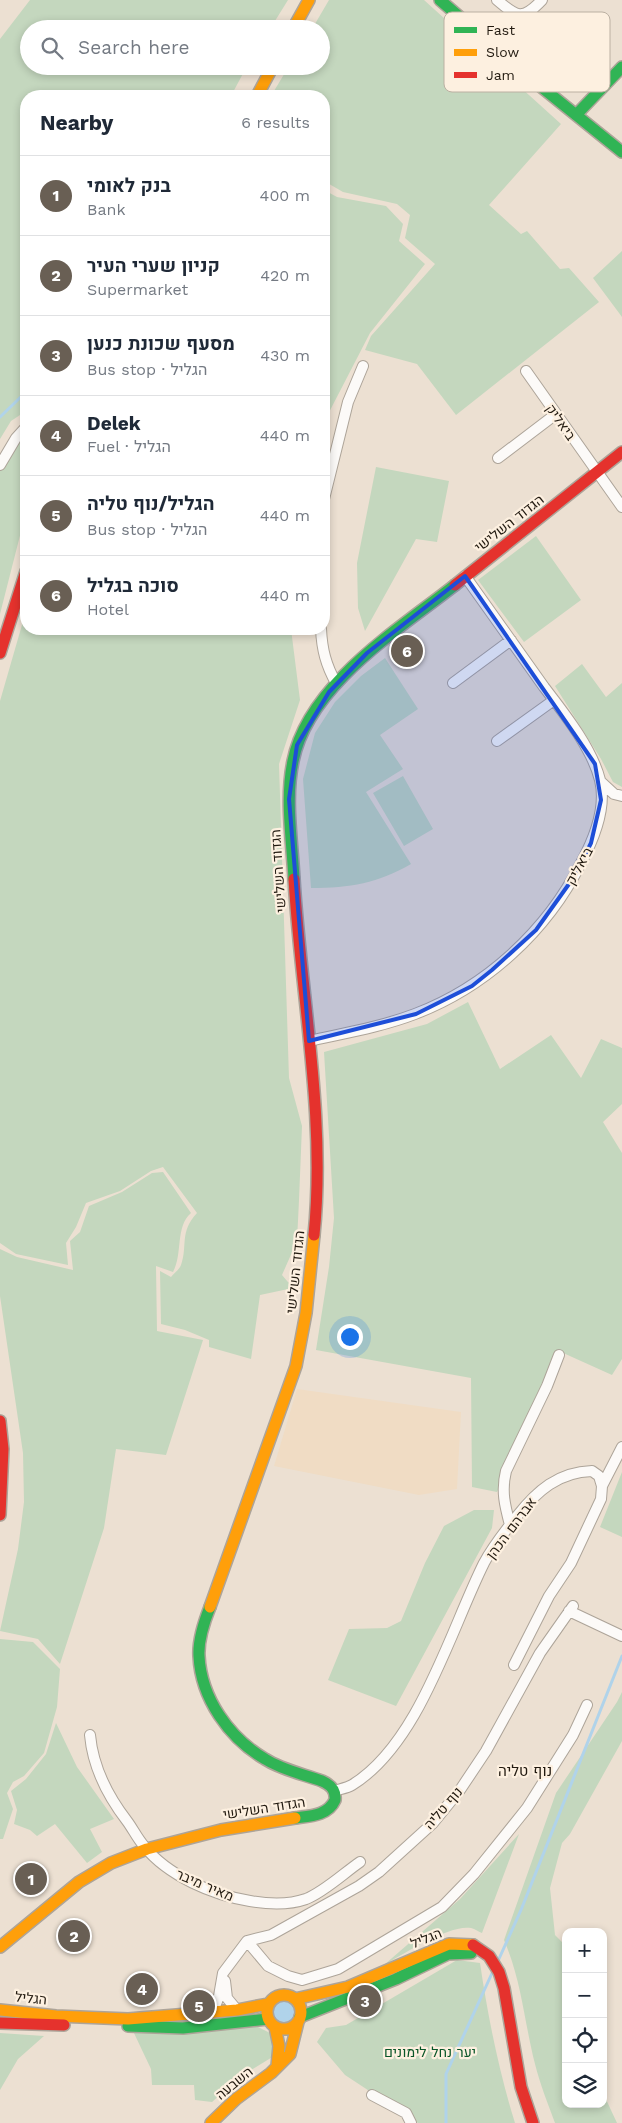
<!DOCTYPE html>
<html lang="en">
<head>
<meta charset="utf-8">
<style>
  :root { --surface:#fff; --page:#f6f6f7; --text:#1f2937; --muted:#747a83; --line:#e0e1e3; --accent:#695f54 }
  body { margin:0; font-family:"Work Sans",Heebo,sans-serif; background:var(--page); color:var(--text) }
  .controls { position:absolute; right:15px; bottom:15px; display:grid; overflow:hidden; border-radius:10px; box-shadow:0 2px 8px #0003 }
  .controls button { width:45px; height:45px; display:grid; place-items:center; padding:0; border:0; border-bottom:1px solid var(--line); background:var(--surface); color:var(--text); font:25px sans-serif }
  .you { position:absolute; left:349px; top:1336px; width:18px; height:18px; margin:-12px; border:4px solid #fff; border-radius:50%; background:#1a73e8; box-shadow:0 0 0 8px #1a73e833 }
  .badge { display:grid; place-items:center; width:32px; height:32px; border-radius:50%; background:var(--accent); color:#fff; font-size:16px; font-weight:700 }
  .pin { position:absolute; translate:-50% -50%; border:2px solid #fff; box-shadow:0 1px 5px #0006 }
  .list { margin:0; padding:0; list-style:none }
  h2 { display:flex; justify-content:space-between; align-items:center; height:65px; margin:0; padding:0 20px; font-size:21px }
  h2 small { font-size:16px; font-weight:400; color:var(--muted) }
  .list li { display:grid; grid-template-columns:32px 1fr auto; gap:15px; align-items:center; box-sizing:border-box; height:80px; padding:0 20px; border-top:1px solid var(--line) }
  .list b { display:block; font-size:19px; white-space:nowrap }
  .list p { margin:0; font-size:16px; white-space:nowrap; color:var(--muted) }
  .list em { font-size:16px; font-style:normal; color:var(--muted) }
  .icon { flex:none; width:28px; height:28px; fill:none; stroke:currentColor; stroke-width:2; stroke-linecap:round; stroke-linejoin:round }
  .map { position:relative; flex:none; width:622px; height:2123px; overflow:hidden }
  .search { position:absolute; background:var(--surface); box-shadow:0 2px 8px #0003; left:20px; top:20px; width:310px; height:55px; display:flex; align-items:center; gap:12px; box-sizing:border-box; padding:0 18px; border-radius:28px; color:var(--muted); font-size:19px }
  .panel { position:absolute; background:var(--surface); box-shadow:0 2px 8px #0003; left:20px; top:90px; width:310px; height:545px; border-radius:20px }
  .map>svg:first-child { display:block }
</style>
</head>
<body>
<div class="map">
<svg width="622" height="2123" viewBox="0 0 622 2123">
  <rect width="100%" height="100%" fill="#ece0d2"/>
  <path fill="#f0dcc4" d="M297 1389 461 1412 457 1489 419 1495 274 1466Z"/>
  <path fill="#c4d7be" d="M30 0H288L270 29H29V66H247L231 96H26V411L11 421 0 439V39Z
    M329 0H424L561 124 489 205 521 234 527 231 560 269 569 268 599 302 456 415 417 364 365 350 371 336 435 264 405 238 410 215 397 204 343 192 324 181V96H271L289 66H321V29H312Z
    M324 190 337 197 386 206 403 224 399 241 425 264 370 333 324 422Z
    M622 251V317L593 278Z
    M20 427H26V512L0 614V455Z
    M376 467 449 481 437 542 416 539 365 631 358 608 357 563Z
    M536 536 581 600 524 642 478 580Z
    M26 611V629H291L300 700 279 764 289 1078 302 1126 299 1200 297 1241 282 1275 293 1288 260 1295 251 1359 209 1347V1340L185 1330 161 1324 160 1271 171 1277C174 1273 179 1270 181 1265 188 1246 179 1232 197 1213L163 1167 151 1171 120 1191 86 1203 76 1227 66 1243 68 1265 16 1254 0 1243V701Z
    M385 658 418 709 380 735 403 769 366 792 411 864C378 883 350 888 311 888L303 779 315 733 335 702 361 676Z
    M582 664 606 697 622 683V787L613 782 601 759 555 686Z
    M403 776 433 829 404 846 373 793Z
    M468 1002 500 1069 551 1035 581 1078 601 1039 622 1048V1104L603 1122 622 1153V1359L612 1375 561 1352 497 1492 472 1487 471 1378 316 1350 329 1267 334 1218 324 1052 427 1024Z
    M163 1172 191 1213C175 1227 183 1254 173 1272L156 1266 157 1331 203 1340 166 1455 116 1449 104 1528 60 1664 38 1639 0 1631 18 1549 24 1502 23 1453 0 1296V1249L17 1257 73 1270 70 1241 80 1232 89 1206 122 1192 152 1173Z
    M622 1472V1537L600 1527Z
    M474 1510H494L492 1528 396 1706 328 1680 349 1629 387 1628 401 1621 425 1563 444 1526Z
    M0 1639 33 1642 60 1669 57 1707 44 1753 24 1776 13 1782 7 1793 13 1809 3 1839H0Z
    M622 1692V1741L570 1834 562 1843 550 1888 555 1935 566 1946V2104H603V2093L617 2123H555C548 2104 540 2084 535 2064 524 2021 522 1982 504 1940L556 1793 617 1702Z
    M56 1723 77 1767 114 1819 90 1829 102 1852 87 1863 55 1824 37 1836 30 1830 14 1824 17 1810 11 1791 26 1779 46 1754Z
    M519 1834 482 1933C479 1932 475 1929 471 1928 450 1924 403 1954 384 1965L460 1899Z
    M457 1960 480 1963C488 2017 499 2072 515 2123H418L345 2075 317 2042 326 2028 346 2025Z
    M256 2026 272 2034 274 2056 240 2077 212 2102 195 2100 194 2085H152L151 2069 133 2031Z
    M0 2033 44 2036 18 2059 0 2090Z"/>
  <path fill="#b0d3ea" d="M270 2012a14 14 0 1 1 28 0a14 14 0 1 1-28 0Z"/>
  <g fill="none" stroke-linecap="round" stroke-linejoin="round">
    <path stroke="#b0d3ea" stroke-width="3" d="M0 417 26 392
      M498 1961 521 1910 622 1656
      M446 2123V2074L493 1971"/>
    <defs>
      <path id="street" d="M497 0C517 17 522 21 542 0
        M526 371 622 507
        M498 458 556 414
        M0 465 16 438 26 427
        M324 499 348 402 363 366
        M321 629C322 650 326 665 336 683
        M453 683 511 640
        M497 741 554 700
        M601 782 614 794 622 796
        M309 1041C345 1033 381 1027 415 1014 486 987 547 931 581 863 594 839 607 808 600 780 592 748 564 713 544 687 518 650 491 613 465 576
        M602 1486 622 1447
        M510 1525C505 1506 501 1491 506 1471L547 1386 559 1355
        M569 1611 622 1636
        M90 1735C93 1768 107 1795 127 1821 133 1829 137 1838 144 1846 168 1876 213 1895 250 1901 267 1904 289 1905 306 1899 324 1892 344 1873 360 1862
        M334 1791C340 1789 347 1788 352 1785 419 1744 450 1631 484 1563 493 1546 505 1531 517 1516 537 1491 558 1472 592 1471L599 1476 602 1486 601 1499 571 1563 549 1596 514 1665
        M247 1941 268 1966 288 1976 302 1980 338 1969 442 1907 474 1874 527 1808 573 1735 587 1705
        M225 1981 227 1998 237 2010
        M213 2012 219 1996 223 1973 247 1941 271 1935 359 1886 379 1872 433 1823 460 1790 486 1751 540 1653 573 1606
        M372 2095 406 2113 411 2123"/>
      <path id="fast" d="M440 0 529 77 622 152
        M576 115 622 67
        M294 879C292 840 285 799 293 761 308 685 398 630 455 585
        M210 1607C204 1622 198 1639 199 1656 201 1698 229 1738 265 1759 282 1770 303 1774 322 1781 331 1785 336 1790 335 1800 328 1816 309 1816 295 1818
        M300 2017 396 1979 448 1954 471 1953
        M128 2026 183 2028 268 2019"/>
      <path id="slow" d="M293 29 309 0
        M257 96 273 66
        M210 1607 296 1366 306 1313 314 1235
        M0 1947 79 1882 111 1863 147 1849 221 1830 295 1818
        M267 2012a17 17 0 1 1 34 0a17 17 0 1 1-34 0Z
        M295 1999 348 1987 449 1944 473 1945
        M0 2010 56 2016 128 2019 237 2010 268 2004
        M275 2027 279 2046 277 2066
        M211 2123 236 2099 271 2073 290 2054 298 2022"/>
      <path id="jam" d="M455 585 622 452
        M0 653 26 571
        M294 879C301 997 326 1116 314 1235
        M0 1421 3 1449 0 1515
        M473 1945 489 1956 499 1972 504 1988 521 2087 533 2123
        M0 2023 64 2025"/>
    </defs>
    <use href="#street" stroke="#ada499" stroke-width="12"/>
    <use href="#fast" stroke="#ada499" stroke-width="14"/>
    <use href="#slow" stroke="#ada499" stroke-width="14"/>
    <use href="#jam" stroke="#ada499" stroke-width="14"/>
    <use href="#street" stroke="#fcfaf8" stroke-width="10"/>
    <use href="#fast" stroke="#30b455" stroke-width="11"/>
    <use href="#slow" stroke="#ff9f0a" stroke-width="11"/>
    <use href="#jam" stroke="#e5322d" stroke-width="11"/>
  </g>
  <path fill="#1d4ed8" fill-opacity="0.2" stroke="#1d4ed8" stroke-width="4" stroke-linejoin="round" d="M465 576 595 764 601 800 591 843 574 877 536 930 492 970 472 986 416 1014 309 1041 289 799 297 745 329 692 367 653Z"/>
  <g text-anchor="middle" stroke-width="4.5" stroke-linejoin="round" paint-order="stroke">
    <g font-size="14" fill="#221a10" stroke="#fdf0e0">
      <text transform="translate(561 422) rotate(55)" y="5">ביאליק</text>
      <text transform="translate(509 523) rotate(-38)" y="5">הגדוד השלישי</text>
      <text transform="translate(579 866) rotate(-61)" y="5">ביאליק</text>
      <text transform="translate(278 871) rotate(-94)" y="5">הגדוד השלישי</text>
      <text transform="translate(295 1272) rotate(-84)" y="5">הגדוד השלישי</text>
      <text transform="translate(511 1528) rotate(-53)" y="5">אברהם הכהן</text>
      <text transform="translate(264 1808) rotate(-9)" y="5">הגדוד השלישי</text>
      <text transform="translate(443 1808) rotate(-49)" y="5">נוף טליה</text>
      <text transform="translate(205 1885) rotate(23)" y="5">מאיר מיבר</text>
      <text transform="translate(426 1938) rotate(-22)" y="5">הגליל</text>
      <text transform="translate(31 1998) rotate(6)" y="5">הגליל</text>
      <text transform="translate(234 2083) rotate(-39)" y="5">השבעה</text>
    </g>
    <g font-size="14" fill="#095628" stroke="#fdf0e0">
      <text x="430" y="2057">יער נחל לימונים</text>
    </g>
    <g font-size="15" fill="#221a10" stroke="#fdf0e0">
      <text x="525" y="1776">נוף טליה</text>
    </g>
  </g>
  <rect x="444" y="12" width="166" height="80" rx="8" fill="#fdf0e0" stroke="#bbb0a2" stroke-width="1"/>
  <rect x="454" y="27" width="23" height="6" fill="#30b455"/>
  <rect x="454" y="49" width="23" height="7" fill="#ff9f0a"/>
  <rect x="454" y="72" width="23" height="6" fill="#e5322d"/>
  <g font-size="14" fill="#221a10">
    <text x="486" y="35">Fast</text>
    <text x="486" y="57">Slow</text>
    <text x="486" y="80">Jam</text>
  </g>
</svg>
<div class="controls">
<button>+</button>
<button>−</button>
<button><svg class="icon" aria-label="locate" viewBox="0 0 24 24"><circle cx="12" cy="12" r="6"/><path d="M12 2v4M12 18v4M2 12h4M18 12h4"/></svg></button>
<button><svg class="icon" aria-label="layers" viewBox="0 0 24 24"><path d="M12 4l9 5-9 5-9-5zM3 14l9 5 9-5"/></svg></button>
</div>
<div class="you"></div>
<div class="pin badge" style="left:31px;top:1879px">1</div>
<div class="pin badge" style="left:74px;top:1936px">2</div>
<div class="pin badge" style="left:365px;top:2001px">3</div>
<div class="pin badge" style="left:142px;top:1989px">4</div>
<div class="pin badge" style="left:199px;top:2006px">5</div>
<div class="pin badge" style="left:407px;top:651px">6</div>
<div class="search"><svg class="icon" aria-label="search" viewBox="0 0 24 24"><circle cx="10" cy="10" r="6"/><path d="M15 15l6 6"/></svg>Search here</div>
<section class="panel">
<h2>Nearby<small>6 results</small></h2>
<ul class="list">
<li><span class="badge">1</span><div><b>בנק לאומי</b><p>Bank</p></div><em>400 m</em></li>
<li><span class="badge">2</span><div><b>קניון שערי העיר</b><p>Supermarket</p></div><em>420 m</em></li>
<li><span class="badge">3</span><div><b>מסעף שכונת כנען</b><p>Bus stop · הגליל</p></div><em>430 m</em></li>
<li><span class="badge">4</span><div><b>Delek</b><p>Fuel · הגליל</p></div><em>440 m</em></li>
<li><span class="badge">5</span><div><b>הגליל/נוף טליה</b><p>Bus stop · הגליל</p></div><em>440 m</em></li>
<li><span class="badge">6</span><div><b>סוכה בגליל</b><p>Hotel</p></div><em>440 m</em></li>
</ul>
</section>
</div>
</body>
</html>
